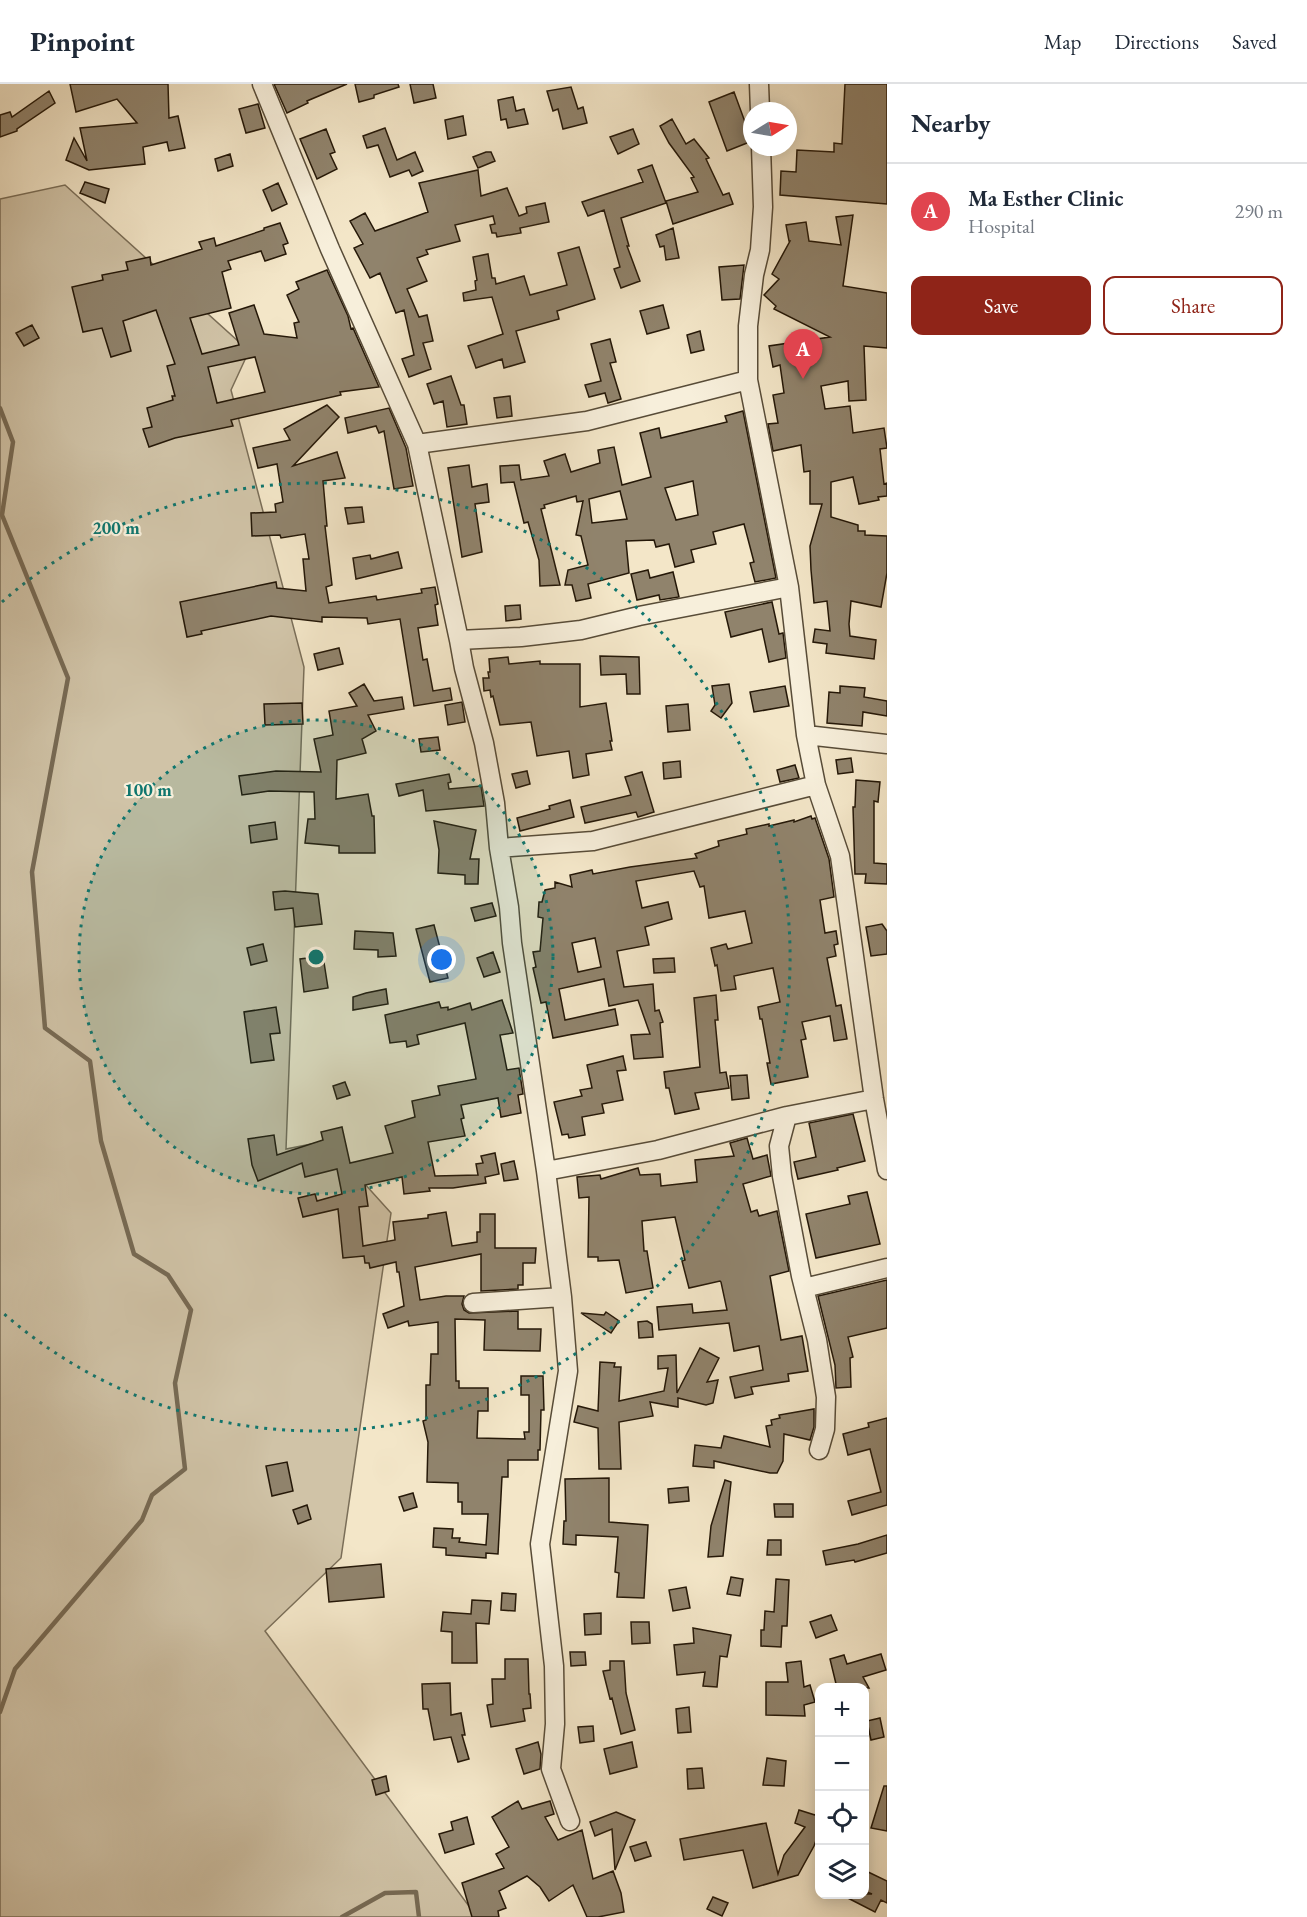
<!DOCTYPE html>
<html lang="en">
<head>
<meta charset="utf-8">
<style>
  :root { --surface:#fff; --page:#f2f2f3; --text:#1f2937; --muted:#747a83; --line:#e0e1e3; --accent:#8f2418 }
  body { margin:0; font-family:"EB Garamond",serif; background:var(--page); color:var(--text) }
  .controls { position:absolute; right:18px; bottom:18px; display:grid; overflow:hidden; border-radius:12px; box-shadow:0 3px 15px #0003 }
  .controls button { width:54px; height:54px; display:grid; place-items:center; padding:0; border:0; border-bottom:2px solid var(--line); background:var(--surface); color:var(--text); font:30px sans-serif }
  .compass { position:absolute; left:743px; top:18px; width:54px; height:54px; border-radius:50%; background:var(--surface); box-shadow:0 3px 15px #0003; rotate:79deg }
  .you { position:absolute; left:442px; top:876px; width:21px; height:21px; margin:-15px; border:4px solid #fff; border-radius:50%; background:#1a73e8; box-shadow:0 0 0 9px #1a73e833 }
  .badge { display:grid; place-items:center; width:39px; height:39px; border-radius:50%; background:var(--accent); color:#fff; font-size:20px; font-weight:700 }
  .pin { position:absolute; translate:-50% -50px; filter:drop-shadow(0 2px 3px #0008) }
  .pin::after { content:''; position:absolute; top:32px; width:21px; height:18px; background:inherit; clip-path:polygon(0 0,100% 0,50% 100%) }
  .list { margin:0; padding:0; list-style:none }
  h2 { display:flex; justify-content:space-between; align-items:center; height:78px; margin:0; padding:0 24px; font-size:26px }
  h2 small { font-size:20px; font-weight:400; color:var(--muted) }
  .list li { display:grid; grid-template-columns:39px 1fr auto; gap:18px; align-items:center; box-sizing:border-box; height:96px; padding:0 24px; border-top:2px solid var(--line) }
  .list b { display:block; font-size:22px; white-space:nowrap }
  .list p { margin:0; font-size:20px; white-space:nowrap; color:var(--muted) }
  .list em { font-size:20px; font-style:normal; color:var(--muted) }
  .actions { display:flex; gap:12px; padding:18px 24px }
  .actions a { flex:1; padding:14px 0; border:2px solid var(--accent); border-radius:12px; text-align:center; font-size:21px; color:var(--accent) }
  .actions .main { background:var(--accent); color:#fff }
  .icon { flex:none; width:33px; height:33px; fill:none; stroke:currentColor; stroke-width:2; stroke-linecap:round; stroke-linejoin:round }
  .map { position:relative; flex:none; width:887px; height:1833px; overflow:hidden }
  header { display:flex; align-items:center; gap:36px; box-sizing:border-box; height:84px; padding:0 30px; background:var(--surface); border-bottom:2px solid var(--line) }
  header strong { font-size:28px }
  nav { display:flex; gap:33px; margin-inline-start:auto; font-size:21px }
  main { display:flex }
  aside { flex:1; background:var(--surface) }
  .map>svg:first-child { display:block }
</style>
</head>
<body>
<header>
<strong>Pinpoint</strong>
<nav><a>Map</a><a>Directions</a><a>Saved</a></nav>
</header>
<main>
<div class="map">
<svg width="887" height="1833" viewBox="0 0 887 1833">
  <rect width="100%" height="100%" fill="#f3e6c8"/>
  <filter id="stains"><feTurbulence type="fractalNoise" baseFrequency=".00333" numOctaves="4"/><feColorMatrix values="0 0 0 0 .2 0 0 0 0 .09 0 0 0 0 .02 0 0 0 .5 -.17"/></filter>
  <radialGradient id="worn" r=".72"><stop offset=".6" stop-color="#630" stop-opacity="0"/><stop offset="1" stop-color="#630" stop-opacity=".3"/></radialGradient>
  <path fill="#d0c3a7" stroke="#7a6e58" stroke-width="1.5" d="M65 101 249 267 231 306 304 583 286 1065 326 1057 391 1129 341 1474 265 1547 477 1833H0V115Z"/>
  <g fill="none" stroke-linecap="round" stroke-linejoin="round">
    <path stroke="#776a54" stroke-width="4.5" d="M0 324 13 358 2 431 68 594 32 788 45 944 90 977 101 1057 134 1170 168 1191 191 1226 175 1299 185 1385 152 1411 142 1436 15 1585 0 1628
      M342 1833 385 1809 416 1808 419 1833"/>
  </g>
  <path fill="#90836c" stroke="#251808" stroke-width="1.5" fill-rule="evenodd" d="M70 0H168L169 34 178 32 185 64 169 67 167 58 143 63 145 80 89 86 66 76 74 54 87 77 80 44 137 39 117 15 76 28Z
    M274 0H347L307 17 308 19 287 29Z
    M355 0H398L399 3 374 11V14L359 18Z
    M410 0H433L436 14 414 19Z
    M845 0H887V120L780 111 781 87 796 88 797 66 834 68V59L842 60Z
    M571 3 578 25 583 23 587 39 563 45 558 25 553 27 547 7Z
    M49 7 55 19 17 45V47L0 53V31L10 28 12 33Z
    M734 8 752 57 727 67 709 18Z
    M513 13 516 27 524 25 528 40 508 44 506 35 501 36 498 16Z
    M258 20 265 44 246 49 239 25Z
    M463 32 466 51 448 55 445 36Z
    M672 35 686 60 694 55 709 74 706 75 723 111 729 109 733 120 673 140 666 117 698 108 691 94 694 93 669 59 660 42Z
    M385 44 397 76 415 68 423 87 412 92 409 86 390 93 378 61 367 64 363 52Z
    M326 45 335 68 330 70 337 85 317 95 300 55Z
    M633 45 639 60 618 70 610 53Z
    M486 68H491L495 77 478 84 473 73Z
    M230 70 233 82 218 87 215 75Z
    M652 81 666 119 621 134 629 162H627L640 197 621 204 614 185 620 183 604 126 588 132 582 118 643 98 638 86Z
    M478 86 481 112 507 104 519 132 527 129 526 123 545 119 549 138 520 144 521 149 497 153 496 149H492L490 141 495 140 493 132 455 141 460 157 426 166 428 170 417 174 427 197 407 205 419 233 427 231 433 257 423 259 431 285 409 293 402 275 414 271 404 226 396 229 380 189 370 194 354 164 363 160 350 137 365 129 375 147 428 128 419 99Z
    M85 98 109 105 105 119 80 109Z
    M278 99 287 120 272 127 263 106Z
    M853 131 843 202 887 209V264L864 262 866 316 849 317 848 297 821 302 825 325 850 322 853 349 884 344 887 364 880 365 884 400 887 399V412L878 413 879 416 859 420 853 393 831 398V433L858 441V447H865V451L887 452V489L881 523 851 517 849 540 850 552 876 556 874 575 826 569 827 560 813 558 815 545 830 547 827 517 814 519 811 486 810 462 822 420H810V387L804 388 801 361 773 367 768 340 778 339 773 311 784 309 780 281 773 283 769 262 830 253 774 225 776 222 764 211 779 195 772 190 790 157H789L786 141 806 138 809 157 841 161 836 133Z
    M280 139 288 159 283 161 286 170 265 177 261 167 228 177 231 185 222 188 231 224 190 234 202 270 239 261 229 229 254 221 264 250 297 254 294 239 299 238 287 211 299 205 296 198 327 186 348 232 351 245 353 244 379 303 340 308 341 311 231 336 233 342 175 354 149 363 143 345 152 343 147 324 173 316 172 312H175L167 282 175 280 156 226 123 237 131 267 111 273 102 244 83 248 72 203 103 196 102 191 128 186 126 178 150 173 151 181 202 165 199 158 214 154 216 162 264 146V144ZM255 273 265 308 217 319 208 283Z
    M673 144 679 174 666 176 664 162 660 163 656 151Z
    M579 163 595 215 557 227 559 235 516 247 525 278 504 284 502 275 476 284 468 262 503 250 492 213 464 217 463 209 476 206 475 197 477 196 473 173 488 170 492 194H495L496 200 524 192 530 211 567 201 558 169Z
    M744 181 740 215 722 216 719 183Z
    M663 221 669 244 647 250 640 227Z
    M32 241 39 254 24 262 16 249Z
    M700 247 704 266 691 269 687 251Z
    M610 255 616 278 610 279 621 315 608 319 605 309 589 313 585 301 601 297 591 260Z
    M451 292 461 321H464L467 340 447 343 443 317 434 320 427 300Z
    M510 312 512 332 497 334 494 314Z
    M327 321 339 333 293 382 337 368 345 394 323 397 327 442H325L332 501 326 503 329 519 376 512 377 516 396 513 422 509 421 505 435 503 438 520 435 521 438 541 418 544 423 576 427 575 433 607 450 604 452 616 414 622 400 535 368 540 367 534 322 533V538L271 532 201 547 202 550 187 553 180 518 276 498 277 504 306 507 303 475H309L305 450 281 454 280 451 252 452 251 429 276 428 275 420 283 418 277 380 258 384 253 364 290 356 284 345Z
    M389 324 406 364 413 402 394 405 384 347 379 349 376 342 348 349 345 334Z
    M743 327 776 494 755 498 750 479 754 478 744 440 713 448 716 460 691 466 694 478 675 483 669 460 656 463 654 456 626 457 629 489 588 500 591 514 576 517 572 501H565L568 486 588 481 581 452 576 451 583 417 577 418 576 412 544 421 545 424 541 425 560 501 540 502 539 476 528 438 524 439 514 398 501 399 500 382 519 381 521 396 549 392 544 377 565 370 571 388 600 379 598 366 614 363 622 401 651 393 640 349 659 344 661 354 727 338 725 332ZM693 397 698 431 676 436 665 404ZM620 407 627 435 592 439 589 415Z
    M469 381 472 403 487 400 489 418 475 420 482 468 462 473 448 384Z
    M362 423 364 438 348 440 345 424Z
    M398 468 402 484 356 495 353 474 370 471 371 475Z
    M648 486 650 494 673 488 679 513 660 516 659 511 637 516 631 490Z
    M772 518 779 550 783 549 786 574 769 578 762 545 731 553 725 528Z
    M520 521 521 535 506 537 505 522Z
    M339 564 343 580 318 586 314 570Z
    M600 572 639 573 640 610H627L626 590 601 591Z
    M508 573 509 580 540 577V580H580V623L606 619 612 657H610L612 666 586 670 589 691 573 694 569 667 537 672 531 638 500 641 493 612 491 613 490 606 484 607 483 594H489L488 588H490L489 575Z
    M364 600 374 617 402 613 404 625 368 631 376 647 362 655 366 669 337 676 336 715 368 710 372 732H374L375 769H339V762L305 759 308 735H315L314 708 269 707 242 711 239 692 276 687 321 688 314 655 333 651 329 627 357 622 349 609Z
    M729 600 732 619 721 634 711 627 715 621 712 602Z
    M785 602 789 622 754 628 750 608Z
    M840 602 865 604 864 613 887 617V632L863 628 862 642 827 639 829 608 840 609Z
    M462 618 465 638 448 641 445 621Z
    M302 619 303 640 265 641 264 620Z
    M688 620 690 646 668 648 666 622Z
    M438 653 440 666 421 668 419 655Z
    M851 674 853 688 838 690 836 676Z
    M680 677 681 693 664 695 663 679Z
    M795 681 799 694 780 698 777 686Z
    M527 687 530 700 516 704 512 690Z
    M642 688 654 728 638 733 636 728 585 739 581 723 631 711 625 693Z
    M449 690 451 698 448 699 449 705 481 702 484 722 426 727 423 706 399 712 396 700Z
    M856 696 880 698 878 718 874 717V779L887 780V800L865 799 866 790H855L853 723H855Z
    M570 716 574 733 520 747 517 734 550 725 549 722Z
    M811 732 812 735 815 734 829 775 834 813 820 816 825 849 836 847 838 860 834 861 836 872 827 874 836 922 841 921 847 955 834 957 830 932 802 938 806 955 801 956 808 993 771 1000 767 979H770L762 935H760L758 923 780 918 773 884 734 892 736 905 721 907 717 881 715 882 711 864 726 860 728 865 752 859 745 827 709 834 704 802 700 803 694 787 636 797 642 824 668 818 672 835 645 843 649 861 617 867 624 903 653 900 655 927 659 926 663 938 660 939 663 973 634 975 631 951 650 950 638 916 609 922 604 895 559 905 565 936 615 925 618 941 553 954 546 918 541 919 533 884 536 883 533 868 540 867 543 834 538 833 539 818H542L545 806 555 804V798L572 803 570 791 592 786 593 790 630 783 697 774 695 770 719 762 718 757 747 750 746 745 769 740V742L794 736V738ZM595 854 601 883 578 888 572 859Z
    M434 737 476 746 470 775H479L478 800H465V791L438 789 439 766Z
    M275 738 277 755 251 759 249 742Z
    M285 807 318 810 322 840 295 843 293 824 275 826 273 808Z
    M492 819 496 832 475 837 471 824Z
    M882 840 887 847V870L871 872 866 843Z
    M434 841 448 894 430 898 416 845Z
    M355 847 393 849 396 872 378 873V866L354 865Z
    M263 860 267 877 251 881 247 864Z
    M493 868 500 888 484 893 477 874Z
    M323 872 328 904 304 908 300 875Z
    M674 874 675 888 654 889 653 875Z
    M386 905 388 920 353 926V913L366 909Z
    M716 911 718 936H715L720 989 726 988 729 1004 695 1009 699 1025 675 1030 669 1004H666L664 988 700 983 694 914Z
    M502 916 513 949 500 951 507 986 519 984 523 1010 518 1011 521 1029 501 1033 498 1014 461 1021 464 1034 461 1035 465 1052 428 1058 435 1092 478 1091 476 1080 483 1079 481 1072 495 1069 499 1090 485 1093 486 1099 453 1104H429L430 1107 404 1110 402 1093 365 1101 368 1122 359 1123 363 1162 395 1156 393 1138 428 1134V1131L446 1128 452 1162 477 1158V1148H480V1130H495V1164H536L535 1179H523V1201H518V1205L481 1207V1170L415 1183 420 1216 446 1212H464L462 1220 464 1226 469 1229 518 1227V1245H541L540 1267 484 1266 485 1236 455 1235 456 1297H459V1304H488V1327H478L477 1354 525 1355 524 1348H529V1311H521V1292H543L544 1326H541L540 1366H538V1376H508V1393H502L498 1470 486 1469V1474L446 1471V1464L433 1463 434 1444 453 1445 452 1454H460L459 1458 486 1461 488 1430H462V1418H458V1399L427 1398 428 1358 423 1337 426 1336V1301H430L431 1270H438V1238L409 1242 408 1237 388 1244 383 1230 404 1222 399 1188H397L396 1178 370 1184 369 1179H365L364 1172 343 1174 338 1125 303 1133 298 1114 315 1110 317 1117 342 1110 337 1085 305 1093 302 1079 258 1097 252 1081 248 1055 274 1051 277 1071 323 1056 321 1048 342 1043 350 1079 393 1069 385 1042 415 1033 412 1017 440 1011 438 1002 476 995 465 939 417 951 419 960 407 963 406 957 390 959 385 931 439 918 441 924 448 923V926L470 919 472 926Z
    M276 923 280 949 270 950 274 976 251 979 244 928Z
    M623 972 626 986 617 987 623 1016 602 1020 604 1029 582 1033 585 1051 569 1054 568 1050 562 1051 554 1018 582 1012 580 1006 592 1004 587 981Z
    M747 991 749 1014 732 1016 730 992Z
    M345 998 350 1011 337 1015 333 1002Z
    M853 1030 865 1077 837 1084 838 1086 798 1095 794 1078 816 1073 809 1039Z
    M747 1054 753 1075 767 1071 771 1092 743 1100 751 1128 757 1126 759 1132 777 1127 789 1187 770 1192 781 1256 802 1252 808 1287 788 1290 789 1297 751 1303 753 1310 735 1314 730 1293 763 1286 759 1262 734 1267 729 1239 659 1246 657 1223 692 1220 693 1229 727 1226 721 1198 720 1197 689 1204 682 1177 685 1176 675 1133 642 1137 644 1167H647L653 1204 626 1209 619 1176 598 1177V1173H588L589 1113 579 1114 577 1093 600 1091 601 1095 638 1084 640 1091 660 1090 661 1102 697 1098 695 1076 734 1072 730 1059Z
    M514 1077 518 1095 504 1097 501 1080Z
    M867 1108 880 1160 816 1174 806 1130 850 1120 848 1112Z
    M887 1196V1244L848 1253 853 1273 850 1274 851 1303 836 1304 835 1281 818 1212Z
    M606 1228 619 1237 611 1249 581 1229 604 1231Z
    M647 1237 652 1240 653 1253 639 1254 638 1238Z
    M700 1264 719 1274 707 1298 718 1296 713 1319 706 1321 678 1314V1323L650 1318 653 1332 619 1338 621 1385H599L598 1344 574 1338 578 1322 598 1327 600 1278 615 1279 614 1283H621L619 1317 664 1307 668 1284 658 1285V1272L676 1271 677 1309Z
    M814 1325V1343L810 1356 784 1350 783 1377 777 1389H770L714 1377V1384L693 1382 695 1361 721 1364 724 1352 770 1363 766 1342 772 1341 771 1336 780 1334 779 1331Z
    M887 1334V1421L852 1431 848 1417 881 1408 870 1365 848 1371 843 1350 869 1343 868 1339Z
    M287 1378 293 1407 272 1412 266 1382Z
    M609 1394V1438L648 1441 644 1514 617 1513 619 1489 615 1488 618 1453 576 1451V1461L563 1460 564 1437H566L565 1395Z
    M725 1396 731 1398 723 1472 708 1473 711 1442Z
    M688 1403 689 1417 669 1419 668 1405Z
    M413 1409 417 1423 404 1427 399 1413Z
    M774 1420H793V1433H775Z
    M307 1421 311 1435 298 1440 293 1426Z
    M887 1451V1469L855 1478 854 1476 826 1481 823 1467 858 1460Z
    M768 1456H781V1471H767Z
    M381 1480 384 1513 329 1518 326 1485Z
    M731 1493 743 1495 740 1512 727 1510Z
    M776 1495 789 1496 787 1542H782L781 1563 761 1562V1546H764L765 1527 774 1528Z
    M686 1503 690 1524 673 1527 669 1506Z
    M502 1509 516 1510 515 1527 501 1526Z
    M472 1516 491 1517 489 1540 476 1539 477 1579H452V1548L441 1547 443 1528 471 1530Z
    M601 1529V1550L585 1551 584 1530Z
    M831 1531 837 1546 816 1554 810 1538Z
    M631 1538H649L650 1559 632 1560Z
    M693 1544 731 1551 727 1573 720 1572 717 1603 703 1602 705 1588 677 1591 674 1561 694 1559Z
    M570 1568H585L586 1581 571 1582Z
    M881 1570 886 1586 863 1593 869 1604H837L830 1575 844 1571 847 1580Z
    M505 1575H528L529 1610H530L531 1624 523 1625 525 1637 491 1643 487 1621 493 1620 492 1595H505Z
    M610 1577H624L626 1609 635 1646 621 1650 612 1614 610 1615 603 1587 610 1586Z
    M801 1577 804 1603 810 1601 815 1618 804 1621 805 1632 766 1631V1598H788L786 1579Z
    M450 1599 451 1631 461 1629 465 1651H462L469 1675 458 1678 451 1653 434 1656 428 1625H423L422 1600Z
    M689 1623 691 1648 678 1649 676 1625Z
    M880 1634 884 1653 871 1656 867 1637Z
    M593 1642 594 1657 580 1659 578 1643Z
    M538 1658 541 1670 540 1685 524 1690 516 1665Z
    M632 1658 637 1683 610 1690 604 1665Z
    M767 1674 786 1677 784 1702 763 1701Z
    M702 1684 704 1704 688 1705 687 1685Z
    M386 1692 389 1707 376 1711 372 1696Z
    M884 1702H887V1747L871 1744Z
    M518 1717 522 1725 550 1717 554 1730 545 1733 558 1756 582 1746 593 1795 613 1787 621 1809 624 1828 598 1833H587L573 1801 549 1817 540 1803 527 1792 499 1807 506 1824 498 1827 499 1833H472L462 1799 504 1784 496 1770 509 1763 492 1733Z
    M819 1724V1748L814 1762 798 1791 753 1804 743 1766 684 1776 680 1755 766 1739 778 1790 784 1771 805 1743 795 1739 799 1726 815 1731Z
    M616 1728 635 1736 615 1786 612 1745 595 1752 590 1738Z
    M467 1733 474 1760 445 1769 439 1750 453 1746 451 1738Z
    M646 1758 651 1772 635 1777 630 1763Z
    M864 1786 887 1797V1819L881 1816 875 1828 840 1810H872L864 1807Z
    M713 1813 728 1819 722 1832 707 1825Z"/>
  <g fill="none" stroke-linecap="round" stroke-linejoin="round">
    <defs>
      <path id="street" d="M262 0 330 165 417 360 459 556 464 584 484 659 495 719 499 764 509 823 512 859 546 1087 562 1213 568 1287 540 1460 554 1582 555 1640 551 1685 570 1737
        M759 0 760 27
        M761 63 763 123 760 166 754 191 748 242V296L789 503 806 651 816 701 840 772 874 1015 887 1086
        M417 360 587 337 748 296
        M459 556 521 553 581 546 639 532 789 503
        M806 651 887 660
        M499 764 593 757 816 701
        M787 1032 779 1062 782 1092 801 1192 817 1256 826 1313 825 1345 819 1366
        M546 1087 658 1066 787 1032 874 1015
        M804 1204 887 1184
        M473 1219 562 1213"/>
    </defs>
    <use href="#street" stroke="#584c38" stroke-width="21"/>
    <use href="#street" stroke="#f7efdb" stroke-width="18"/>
  </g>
  <circle cx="316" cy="873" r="237" fill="#0f766e" fill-opacity=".12"/>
  <g fill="none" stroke="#0f766e" stroke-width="3" stroke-dasharray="3 6">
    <circle cx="316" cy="873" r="237"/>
    <path d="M2 518A474 474 0 1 1 2 1228"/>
  </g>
  <circle cx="316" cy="873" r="9" fill="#0f766e" stroke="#f7efdb" stroke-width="3"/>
  <g font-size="18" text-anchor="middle" font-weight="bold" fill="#0f766e" stroke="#f7efdb" stroke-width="4.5" stroke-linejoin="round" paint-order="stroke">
    <text x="116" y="450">200 m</text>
    <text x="148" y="712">100 m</text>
  </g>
  <rect width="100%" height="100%" filter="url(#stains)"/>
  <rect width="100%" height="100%" fill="url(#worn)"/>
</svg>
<div class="controls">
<button>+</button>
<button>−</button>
<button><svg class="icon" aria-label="locate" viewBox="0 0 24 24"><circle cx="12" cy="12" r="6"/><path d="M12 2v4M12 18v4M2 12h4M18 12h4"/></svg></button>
<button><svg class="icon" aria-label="layers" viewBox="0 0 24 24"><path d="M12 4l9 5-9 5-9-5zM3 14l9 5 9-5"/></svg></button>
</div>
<svg class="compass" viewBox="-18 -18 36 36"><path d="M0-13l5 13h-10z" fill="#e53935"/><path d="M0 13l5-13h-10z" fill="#747a83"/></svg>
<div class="you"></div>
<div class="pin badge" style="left:803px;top:295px;background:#e0444e">A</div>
</div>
<aside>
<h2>Nearby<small></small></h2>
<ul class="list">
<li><span class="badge" style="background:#e0444e">A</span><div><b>Ma Esther Clinic</b><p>Hospital</p></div><em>290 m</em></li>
</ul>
<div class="actions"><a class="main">Save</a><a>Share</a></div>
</aside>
</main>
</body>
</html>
